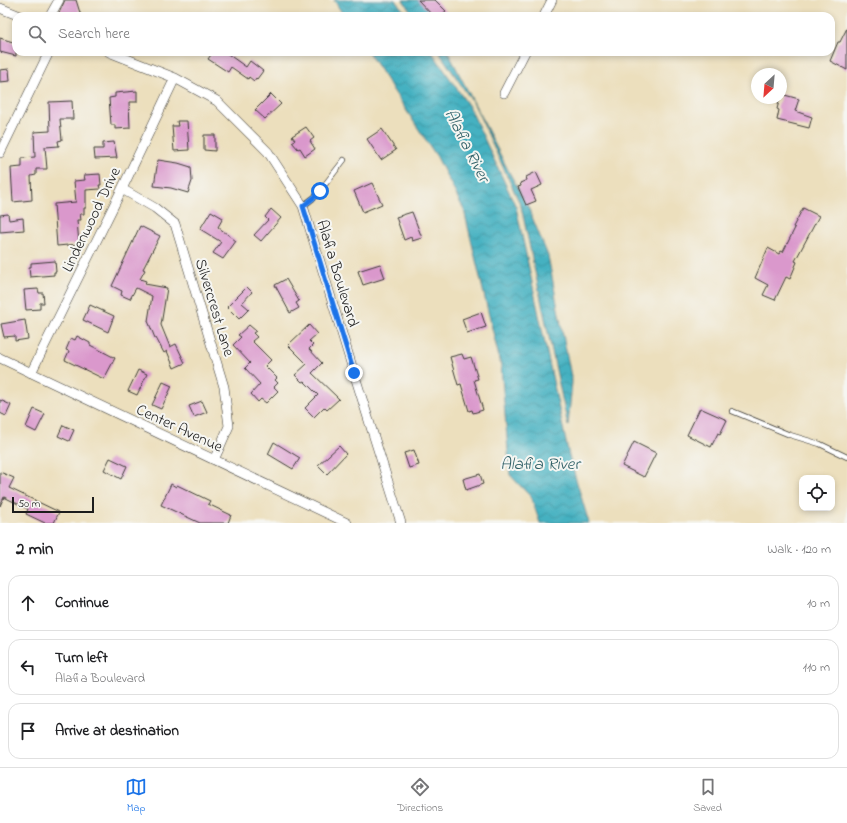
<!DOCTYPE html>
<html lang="en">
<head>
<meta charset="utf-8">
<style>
  :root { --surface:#fff; --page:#f2f2f2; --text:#202124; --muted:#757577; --line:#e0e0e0; --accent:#1a73e8 }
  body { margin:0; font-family:"Indie Flower",sans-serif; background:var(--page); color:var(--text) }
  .controls { position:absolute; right:12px; bottom:12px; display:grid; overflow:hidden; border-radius:8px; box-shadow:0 2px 6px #0003 }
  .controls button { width:36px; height:36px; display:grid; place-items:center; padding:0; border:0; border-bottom:1px solid var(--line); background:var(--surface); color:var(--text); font:20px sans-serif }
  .compass { position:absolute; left:751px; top:68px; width:36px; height:36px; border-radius:50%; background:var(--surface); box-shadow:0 2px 6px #0003; rotate:206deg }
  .scale { position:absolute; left:12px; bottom:10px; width:82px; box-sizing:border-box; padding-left:4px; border:2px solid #1c1c1c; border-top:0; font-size:11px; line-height:14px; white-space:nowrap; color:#1c1c1c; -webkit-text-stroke:3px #f6f6f2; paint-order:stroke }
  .stop { position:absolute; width:12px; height:12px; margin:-9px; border:3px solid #1a73e8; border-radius:50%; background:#fff }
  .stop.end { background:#1a73e8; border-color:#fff; box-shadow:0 1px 4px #0008 }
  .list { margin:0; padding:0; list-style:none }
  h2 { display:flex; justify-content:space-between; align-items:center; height:52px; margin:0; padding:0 16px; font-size:17px }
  h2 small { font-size:13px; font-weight:400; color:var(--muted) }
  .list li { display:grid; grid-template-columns:26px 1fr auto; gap:12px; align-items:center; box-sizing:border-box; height:56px; margin:0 8px 8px; padding:0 8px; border:1px solid var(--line); border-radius:12px }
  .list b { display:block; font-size:15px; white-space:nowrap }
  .list p { margin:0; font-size:13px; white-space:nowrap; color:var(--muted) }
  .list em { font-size:13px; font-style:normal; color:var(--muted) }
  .icon { flex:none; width:22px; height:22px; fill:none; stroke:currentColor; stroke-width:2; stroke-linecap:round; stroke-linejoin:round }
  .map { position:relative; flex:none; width:847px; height:523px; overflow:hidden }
  .search { position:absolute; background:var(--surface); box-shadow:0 2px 6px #0003; left:12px; right:12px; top:12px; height:44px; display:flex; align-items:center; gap:10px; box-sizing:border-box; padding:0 14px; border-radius:12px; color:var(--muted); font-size:15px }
  .sheet { height:244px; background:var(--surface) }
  nav { display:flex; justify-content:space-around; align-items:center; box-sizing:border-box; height:56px; border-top:1px solid var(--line); background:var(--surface); font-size:11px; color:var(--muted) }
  nav a { display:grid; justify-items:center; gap:2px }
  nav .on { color:var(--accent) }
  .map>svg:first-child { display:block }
</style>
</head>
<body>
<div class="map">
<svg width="847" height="523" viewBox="0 0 847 523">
  <defs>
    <pattern id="water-waves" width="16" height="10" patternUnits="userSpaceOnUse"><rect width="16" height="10" fill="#44b1c1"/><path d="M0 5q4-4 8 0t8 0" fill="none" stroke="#388f9c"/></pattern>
  </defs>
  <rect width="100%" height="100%" fill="#f6f6f2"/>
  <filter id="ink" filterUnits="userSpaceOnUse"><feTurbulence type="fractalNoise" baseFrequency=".025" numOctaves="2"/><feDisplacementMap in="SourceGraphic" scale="8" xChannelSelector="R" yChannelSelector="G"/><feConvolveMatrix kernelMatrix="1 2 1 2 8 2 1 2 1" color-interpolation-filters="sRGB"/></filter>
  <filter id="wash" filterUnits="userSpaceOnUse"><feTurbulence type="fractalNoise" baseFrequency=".012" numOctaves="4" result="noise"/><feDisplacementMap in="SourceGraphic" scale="16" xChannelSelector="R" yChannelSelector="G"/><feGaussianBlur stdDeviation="0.9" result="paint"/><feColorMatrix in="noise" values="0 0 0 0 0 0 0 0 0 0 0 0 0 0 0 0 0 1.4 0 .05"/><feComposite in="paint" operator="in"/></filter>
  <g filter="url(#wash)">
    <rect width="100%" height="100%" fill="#ecdfbd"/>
    <path fill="url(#water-waves)" stroke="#30666e" d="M334 0H395L408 16H344Z
      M403 0H423L431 16H414Z
      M368 52H432L470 108 516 207 569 456 589 523H540L531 497 510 475 501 366 464 210 437 157Z
      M439 52H448L508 170 528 207 548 256 572 382 568 426 521 206 474 104Z"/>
    <g id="blocks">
      <path fill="#da98cc" d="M65 0H76L81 16H60L59 13Z
        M418 0H435L446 11 440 16H433Z
        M847 28V70L830 61 838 42H840Z
        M0 38 16 43V56L0 52Z
        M213 52H225L246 67 250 61 263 71 257 79 256 78 254 81 249 77 248 79 231 67 228 72 208 59Z
        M9 69 10 81 0 82V70Z
        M137 91V102H129L130 128 115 129V125H111L109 98 115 97V93Z
        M271 94 281 104 265 119 255 110Z
        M781 94 799 99 795 111 812 117 809 128 777 120 779 110 777 109Z
        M72 101 73 119H60L62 140 58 141 59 146 45 147 47 169H36V175L31 176 32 200 13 202 11 168 22 167V158L35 157 34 132 50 131 49 102Z
        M177 121H187L189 150 174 151 172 126H178Z
        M306 127 314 138 310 141 315 149 305 156 300 148 298 149 292 142 295 140 292 136Z
        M382 129 396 150 381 160 367 139Z
        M204 135H215V151L204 150Z
        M114 142 117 158 95 159 94 149H103V143Z
        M158 160 178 163 191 167 192 181 188 193 171 188 154 186Z
        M536 172 542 185 531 190 536 201 526 205 518 187 521 186 520 183 527 180 526 177Z
        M100 174 101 185H99L100 189 86 190V208H84V214H80L81 220H77L79 244 57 246 54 204 76 202 74 181 85 180 84 175Z
        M372 183 382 204 363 212 354 191Z
        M803 208 819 216 795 261 797 262 790 279 786 277 775 300 763 295 768 285 755 278 768 248 779 254 781 251 783 252 795 228 793 227Z
        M271 209 281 218 261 241 254 235 268 220 265 217Z
        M211 211 223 218 218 227 236 241 223 259 213 253 221 242 200 229Z
        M412 212 422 238 412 241 411 237 404 240 396 217Z
        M8 214 9 220 23 218 24 230 0 232V215Z
        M140 226 160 236 143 269 145 270 140 279 146 281 145 284 167 288 161 325 170 347 176 344 185 363 174 368 167 351 164 353 156 338H155L148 321 152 296 136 288 130 299 121 295 122 291 112 286Z
        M55 261 56 272H54V275L30 277 29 267H31V263Z
        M380 264 385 278 363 285 358 271Z
        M286 279 299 301 296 303 299 308 290 313 275 285Z
        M247 287 252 292 242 303 249 309 239 319 227 307Z
        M38 289 39 293H43L44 303H40V309L26 310 24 290Z
        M90 305 114 316 108 332 83 320Z
        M481 312 486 327 467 333 462 319Z
        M25 320 28 339 15 341V336L4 337 1 324Z
        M249 325 256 331 253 333 257 337 252 341 271 360 265 366 277 378 275 380 278 383 274 387 278 391 266 403 261 399 258 402 251 394 260 384 245 368 250 363 233 345 241 337 238 335Z
        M309 325 317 334 309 341 313 345 309 349 322 363 312 373 339 399 327 410 324 407 314 417 305 408 318 395 304 381 302 382 295 375 307 364 288 345Z
        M77 336 90 343V345L115 358 104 379 65 360 69 351 66 350 71 338 75 340Z
        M462 354 464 359 471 357 478 379 474 380 483 410 473 413 472 410 469 411 461 384 458 385 450 357Z
        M138 370 147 374 137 395 128 391Z
        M163 382 172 386 161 409 152 405Z
        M0 400 11 405 6 416 0 413Z
        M202 401 207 412 194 417 189 406Z
        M700 408 727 420 720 434 718 433 711 447 687 435Z
        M34 409 45 414 36 432 26 427Z
        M63 425 74 430 69 441 58 436Z
        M274 442 300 458 293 469 268 454Z
        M634 442 656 453 644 477 622 466Z
        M339 446 346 454 327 474 318 465Z
        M414 450 419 465 409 468 404 453Z
        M110 458 127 466 121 479 104 470Z
        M0 472 14 478 9 488 59 512 54 523H45L26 514 28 509 4 497 0 506Z
        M480 474 483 484 466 490 463 479Z
        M171 484 176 487 177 485 210 501 208 504 231 515 228 523H200L161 505Z"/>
    </g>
  </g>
  <g filter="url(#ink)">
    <use href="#blocks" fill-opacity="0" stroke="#3b3934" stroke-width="1"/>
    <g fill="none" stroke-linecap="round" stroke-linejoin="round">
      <defs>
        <path id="lane" d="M303 206 316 196 344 160
          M732 411 790 435 820 444 847 457"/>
        <path id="street" d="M0 8 20 16
          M50 16 59 0
          M544 16 552 0
          M109 52 175 78 217 101 268 152 303 206 354 373 401 523
          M504 93 525 52
          M0 153 49 52
          M122 189 155 208 175 224 224 387 229 426 214 460
          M0 358 347 523
          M31 373 122 189 175 78"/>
      </defs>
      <use href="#lane" stroke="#3b3934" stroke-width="6"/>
      <use href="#street" stroke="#3b3934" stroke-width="10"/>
      <use href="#lane" stroke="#fff" stroke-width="4.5"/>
      <use href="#street" stroke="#fff" stroke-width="9"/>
    </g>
  </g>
  <g fill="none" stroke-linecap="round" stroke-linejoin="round" filter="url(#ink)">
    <path stroke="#1a73e8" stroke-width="5" d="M320 191 316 196 303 206 354 373"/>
  </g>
  <g text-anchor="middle" stroke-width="4" stroke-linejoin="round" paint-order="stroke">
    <g font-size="16" fill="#1c1c1c" stroke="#f6f6f2">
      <text transform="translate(90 219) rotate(-64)" y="6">Lindenwood Drive</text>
      <text transform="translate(339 273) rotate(73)" y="6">Alafia Boulevard</text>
      <text transform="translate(216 307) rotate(73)" y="6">Silvercrest Lane</text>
      <text transform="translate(180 427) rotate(25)" y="6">Center Avenue</text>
    </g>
    <g font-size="17" font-style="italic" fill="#2e5f66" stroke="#f6f6f2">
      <text transform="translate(468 145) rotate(63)" y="6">Alafia River</text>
      <text x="540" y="469">Alafia River</text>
    </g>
  </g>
</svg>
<div class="controls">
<button><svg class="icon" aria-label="locate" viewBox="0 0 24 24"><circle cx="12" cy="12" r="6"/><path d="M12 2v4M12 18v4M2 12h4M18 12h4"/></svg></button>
</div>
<svg class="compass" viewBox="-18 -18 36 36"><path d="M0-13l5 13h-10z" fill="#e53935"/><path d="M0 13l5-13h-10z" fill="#757577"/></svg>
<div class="scale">50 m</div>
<div class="stop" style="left:320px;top:191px"></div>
<div class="stop end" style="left:354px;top:373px"></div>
<div class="search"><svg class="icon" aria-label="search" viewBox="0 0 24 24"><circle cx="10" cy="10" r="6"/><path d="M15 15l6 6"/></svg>Search here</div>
</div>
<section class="sheet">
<h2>2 min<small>Walk · 120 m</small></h2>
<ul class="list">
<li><svg class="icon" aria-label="ahead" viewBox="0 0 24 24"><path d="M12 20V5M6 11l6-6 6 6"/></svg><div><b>Continue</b></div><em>10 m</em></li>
<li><svg class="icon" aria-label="left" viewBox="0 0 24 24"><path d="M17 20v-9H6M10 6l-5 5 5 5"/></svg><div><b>Turn left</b><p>Alafia Boulevard</p></div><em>110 m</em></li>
<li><svg class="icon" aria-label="arrive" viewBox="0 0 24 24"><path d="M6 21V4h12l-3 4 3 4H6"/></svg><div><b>Arrive at destination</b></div></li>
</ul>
</section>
<nav>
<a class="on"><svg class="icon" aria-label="map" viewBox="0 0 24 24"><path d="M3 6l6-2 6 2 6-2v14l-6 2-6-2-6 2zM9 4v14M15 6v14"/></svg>Map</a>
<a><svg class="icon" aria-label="directions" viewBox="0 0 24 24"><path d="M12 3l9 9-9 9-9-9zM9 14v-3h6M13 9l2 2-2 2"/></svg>Directions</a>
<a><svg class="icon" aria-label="saved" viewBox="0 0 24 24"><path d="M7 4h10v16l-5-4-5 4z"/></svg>Saved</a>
</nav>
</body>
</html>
